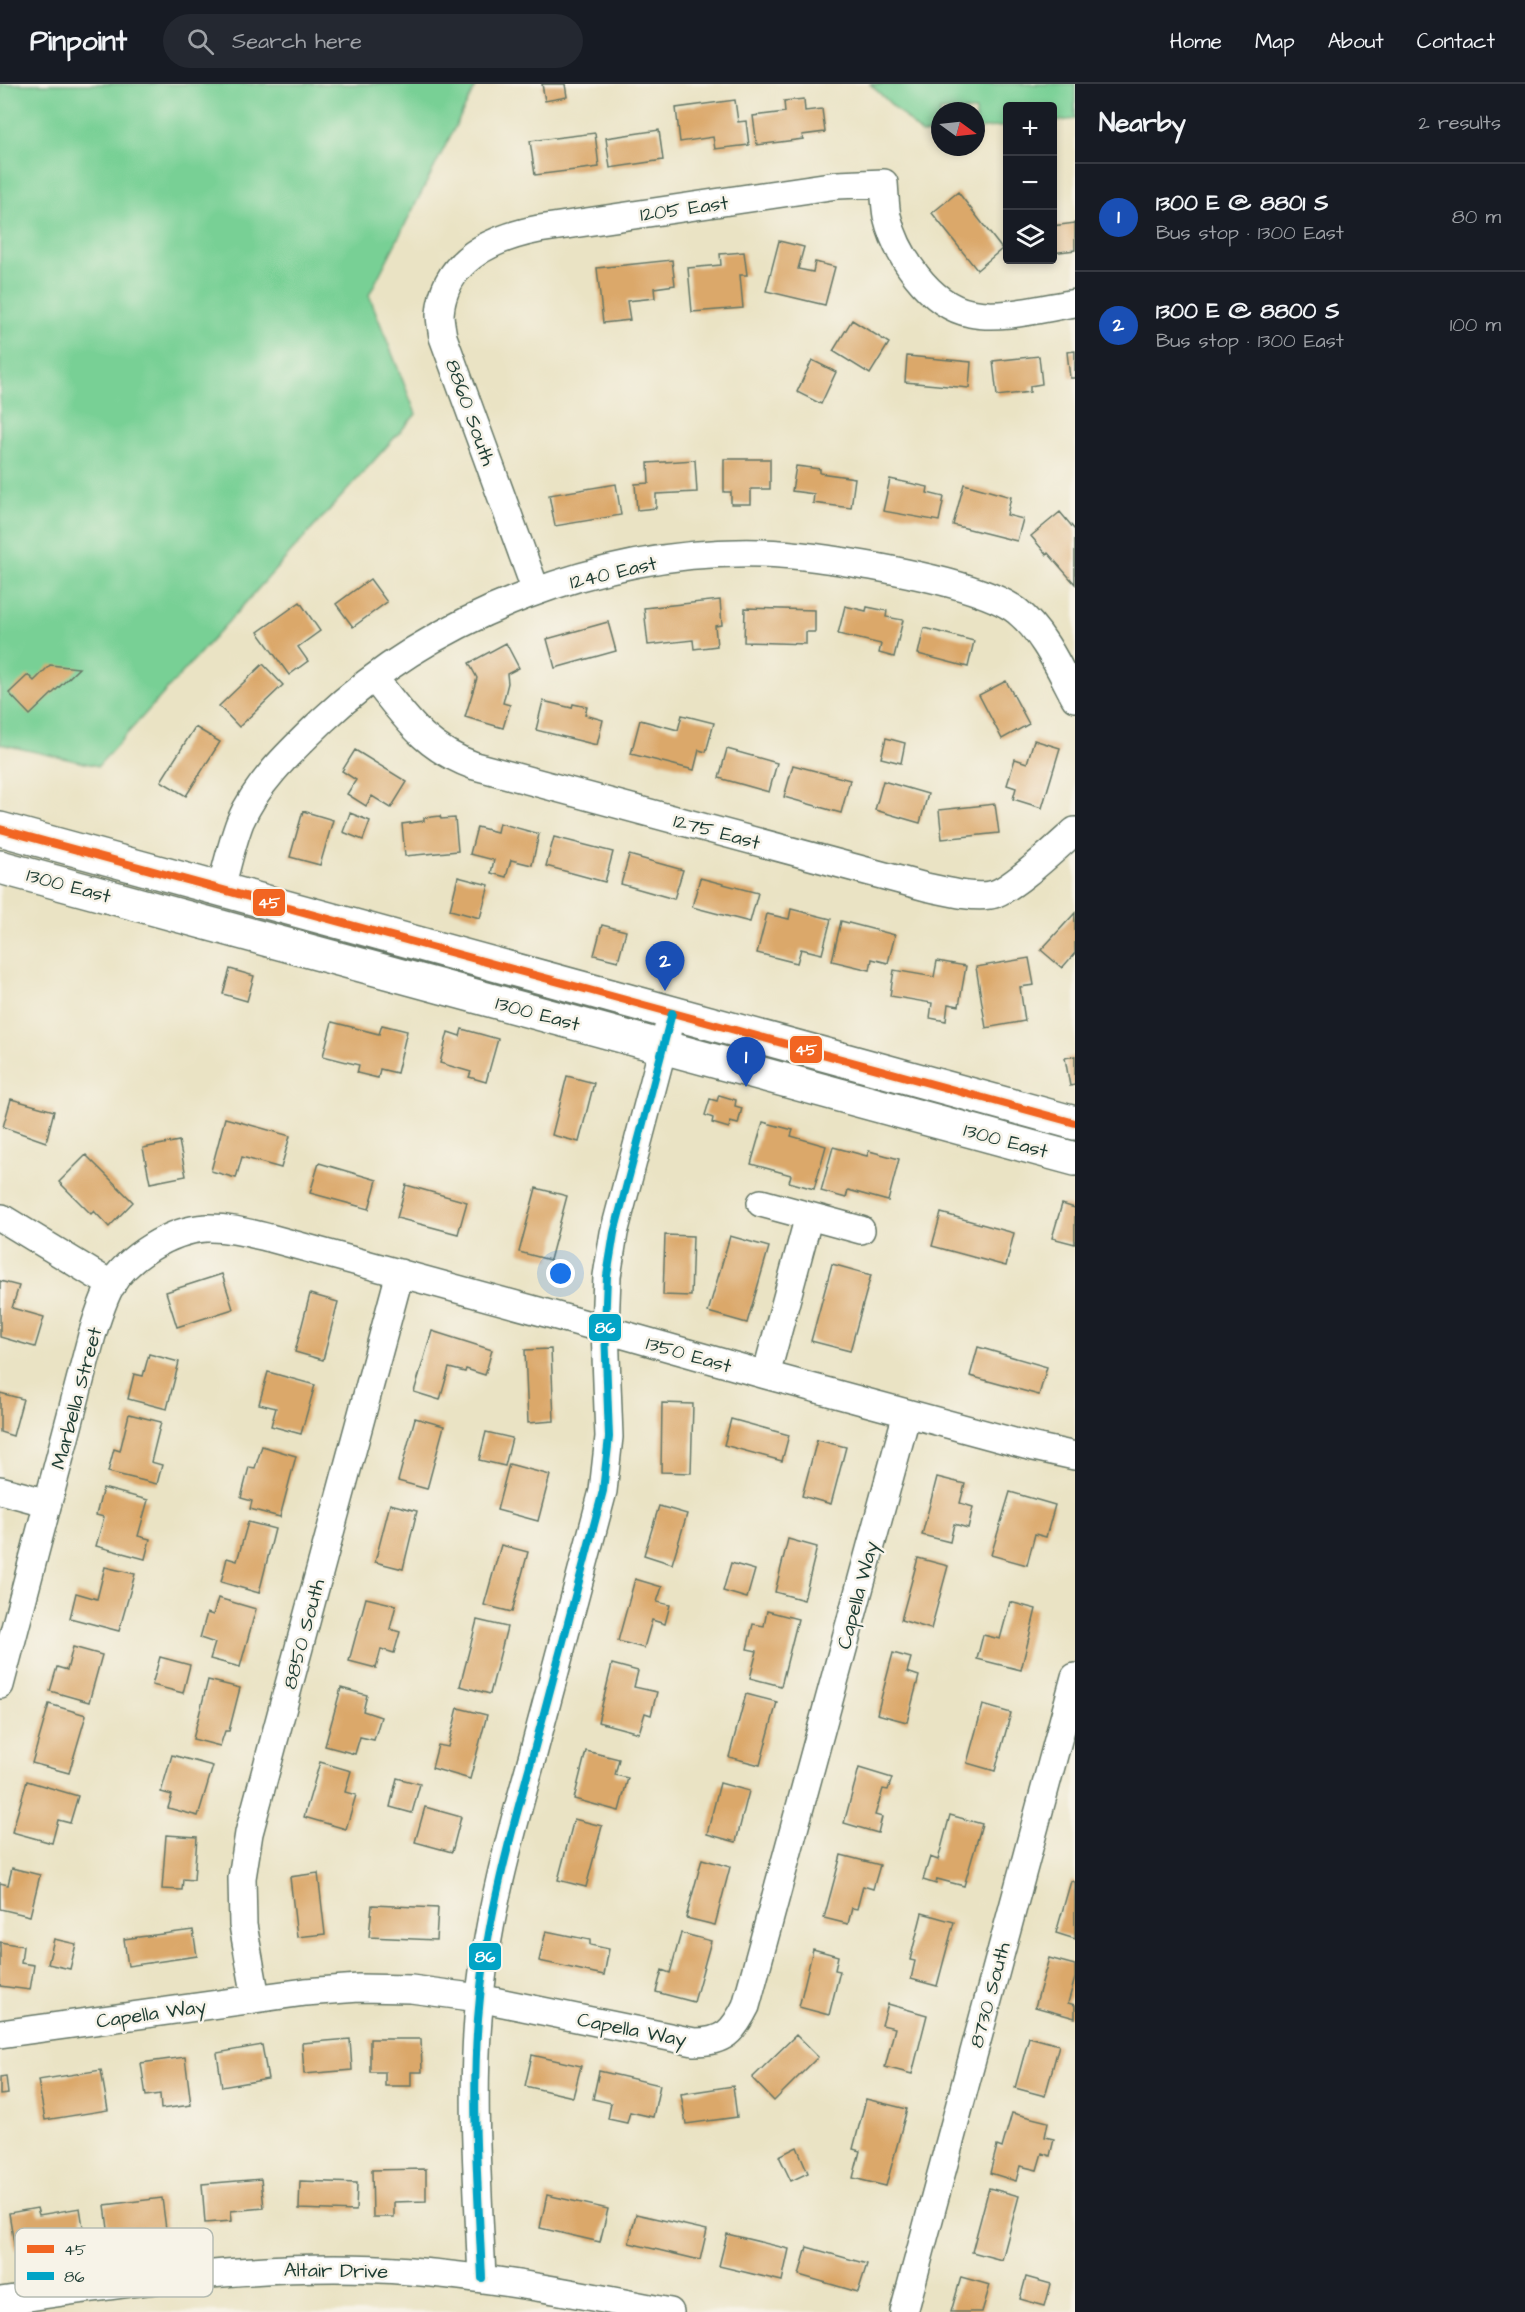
<!DOCTYPE html>
<html lang="en">
<head>
<meta charset="utf-8">
<style>
  :root { --surface:#171b24; --page:#242831; --text:#f1f3f6; --muted:#9ea1a6; --line:#363941; --accent:#2563eb }
  body { margin:0; font-family:"Architects Daughter",sans-serif; background:var(--page); color:var(--text) }
  .controls { position:absolute; right:18px; top:18px; display:grid; overflow:hidden; border-radius:6px; box-shadow:0 3px 9px #0003 }
  .controls button { width:54px; height:54px; display:grid; place-items:center; padding:0; border:0; border-bottom:2px solid var(--line); background:var(--surface); color:var(--text); font:30px sans-serif }
  .compass { position:absolute; left:931px; top:18px; width:54px; height:54px; border-radius:50%; background:var(--surface); box-shadow:0 3px 9px #0003; rotate:105deg }
  .you { position:absolute; left:561px; top:1190px; width:21px; height:21px; margin:-15px; border:4px solid #fff; border-radius:50%; background:#1a73e8; box-shadow:0 0 0 9px #1a73e833 }
  .badge { display:grid; place-items:center; width:39px; height:39px; border-radius:50%; background:var(--accent); color:#fff; font-size:20px; font-weight:700 }
  .pin { position:absolute; translate:-50% -50px; filter:drop-shadow(0 2px 3px #0008) }
  .pin::after { content:''; position:absolute; top:32px; width:21px; height:18px; background:inherit; clip-path:polygon(0 0,100% 0,50% 100%) }
  .list { margin:0; padding:0; list-style:none }
  h2 { display:flex; justify-content:space-between; align-items:center; height:78px; margin:0; padding:0 24px; font-size:26px }
  h2 small { font-size:20px; font-weight:400; color:var(--muted) }
  .list li { display:grid; grid-template-columns:39px 1fr auto; gap:18px; align-items:center; box-sizing:border-box; height:108px; padding:0 24px; border-top:2px solid var(--line) }
  .list b { display:block; font-size:22px; white-space:nowrap }
  .list p { margin:0; font-size:20px; white-space:nowrap; color:var(--muted) }
  .list em { font-size:20px; font-style:normal; color:var(--muted) }
  .icon { flex:none; width:33px; height:33px; fill:none; stroke:currentColor; stroke-width:2; stroke-linecap:round; stroke-linejoin:round }
  .map { position:relative; flex:none; width:1075px; height:2228px; overflow:hidden }
  header { display:flex; align-items:center; gap:36px; box-sizing:border-box; height:84px; padding:0 30px; background:var(--surface); border-bottom:2px solid var(--line) }
  header strong { font-size:28px }
  nav { display:flex; gap:33px; margin-inline-start:auto; font-size:21px }
  .search { width:420px; height:54px; background:var(--page); display:flex; align-items:center; gap:15px; box-sizing:border-box; padding:0 21px; border-radius:33px; color:var(--muted); font-size:22px }
  main { display:flex }
  aside { flex:1; background:var(--surface) }
  .map>svg:first-child { display:block }
</style>
</head>
<body>
<header>
<strong>Pinpoint</strong>
<div class="search"><svg class="icon" aria-label="search" viewBox="0 0 24 24"><circle cx="10" cy="10" r="6"/><path d="M15 15l6 6"/></svg>Search here</div>
<nav><a>Home</a><a>Map</a><a>About</a><a>Contact</a></nav>
</header>
<main>
<div class="map">
<svg width="1075" height="2228" viewBox="0 0 1075 2228">
  <rect width="100%" height="100%" fill="#f7f3e8"/>
  <filter id="ink" filterUnits="userSpaceOnUse"><feTurbulence type="fractalNoise" baseFrequency=".0167" numOctaves="2"/><feDisplacementMap in="SourceGraphic" scale="12" xChannelSelector="R" yChannelSelector="G"/><feConvolveMatrix kernelMatrix="1 2 1 2 8 2 1 2 1" color-interpolation-filters="sRGB"/></filter>
  <filter id="wash" filterUnits="userSpaceOnUse"><feTurbulence type="fractalNoise" baseFrequency=".008" numOctaves="4" result="noise"/><feDisplacementMap in="SourceGraphic" scale="24" xChannelSelector="R" yChannelSelector="G"/><feGaussianBlur stdDeviation="1.35" result="paint"/><feColorMatrix in="noise" values="0 0 0 0 0 0 0 0 0 0 0 0 0 0 0 0 0 1.4 0 .05"/><feComposite in="paint" operator="in"/></filter>
  <g filter="url(#wash)">
    <rect width="100%" height="100%" fill="#eae3c4"/>
    <path fill="#78d095" stroke="#4c8664" stroke-width="1.5" d="M0 0H477L369 211 416 330 98 682 0 660Z
      M870 0H1075V35L1053 38 1052 22H1008L1007 42 976 45V27H940V48L922 50Z"/>
    <g id="blocks">
      <path fill="#dba86a" d="M542 0H565L567 13 545 17Z
        M804 15 805 27 822 25 825 48 802 51 803 55 757 61 753 32 785 28 784 17Z
        M735 16 738 38 746 37 749 61 715 65 713 53 680 58 676 24Z
        M659 46 663 76 610 84 606 54Z
        M595 49 599 83 535 91 530 57Z
        M958 108 1002 165 977 186 932 129Z
        M1075 139V166L1052 169V142Z
        M779 157 804 163 798 185 813 188 815 178 835 183 825 221 766 207Z
        M744 168 747 191H740L743 224 692 228 688 184 721 181 720 170Z
        M672 176 675 201 654 204 655 214 627 217 630 236 603 239 597 184Z
        M852 236 889 259 870 290 833 267Z
        M1075 267V294H1070L1067 268Z
        M907 272 971 278 969 304 905 298Z
        M1039 272 1042 300 1030 302V308L997 312 993 277Z
        M812 276 836 288 821 320 797 308Z
        M724 375H770V405H751V420H731V408H724Z
        M695 376 697 408 656 410V424L637 426 635 400 649 399 648 379Z
        M796 382 820 385V389L855 394 851 424 813 419 814 410 792 407Z
        M890 395 928 403 927 409 944 413 939 437 883 427Z
        M616 400 621 431 555 442 549 411Z
        M964 400 1011 413 1007 431 1023 435 1017 457 953 441Z
        M1060 428 1075 446V500L1048 469 1047 471 1031 452Z
        M370 495 387 518 353 543 336 520Z
        M720 516 722 541 715 542 717 562 694 565 693 556 648 561 644 524Z
        M300 518 320 547 298 563 308 577 289 591 258 548Z
        M845 522 866 527 867 523 887 527 886 533 903 536 894 573 879 569 881 560 838 550Z
        M745 524 815 526V548H806V560L744 558Z
        M608 538 616 567 555 584 547 555Z
        M924 544 974 557 968 583 918 570Z
        M506 559 519 584 507 590 508 599 503 619 510 621 503 644 465 633 477 594 469 579Z
        M263 580 283 601 239 643 219 622Z
        M50 581 79 584 30 631 9 609 28 591 34 597Z
        M1006 597 1029 640 1002 655 979 611Z
        M543 617 572 624 573 620 587 623 585 631 603 636 597 661 536 646Z
        M682 631 714 639 706 668 699 666 694 686 631 670 640 636 678 646Z
        M195 643 220 658 186 712 161 697Z
        M886 654 905 659 901 679 881 674Z
        M1034 656 1060 664 1042 724 1013 715 1016 704 1007 701 1015 675 1027 679Z
        M727 665 777 679 769 708 719 694Z
        M355 666 407 698 391 724 372 712 366 722 347 710 356 696 342 687Z
        M793 681 850 696 841 729 784 713Z
        M883 697 928 710 920 739 875 726Z
        M995 720 999 749 942 755 939 726Z
        M303 727 333 736 320 781 290 773Z
        M350 729 370 737 363 756 343 748Z
        M440 732 441 735 455 734 458 767 405 772 402 740 424 737V734Z
        M499 739 539 750 532 781 511 776 506 793 491 789 494 776 470 770 477 743 497 748Z
        M554 753 613 768 605 798 546 782Z
        M629 771 683 786 674 815 621 800Z
        M458 793 489 801 480 834 450 826Z
        M700 794 758 809 750 838 692 823Z
        M791 825 831 835 822 870 801 865 797 879 757 869 767 830 789 835Z
        M1075 829V869L1062 884 1041 866Z
        M841 837 895 851 888 879 872 875 870 886 832 877Z
        M602 841 626 847 618 877 594 871Z
        M1029 874 1034 901 1020 903 1025 937 986 944 976 883Z
        M937 877 966 882 959 922 948 920 946 937 930 934 932 919 890 912 894 886 934 893Z
        M230 885 254 892 247 917 223 910Z
        M332 938 379 950 382 941 407 947 397 989 380 985 378 994 357 989 359 981 323 972Z
        M462 945 498 955 486 998 469 993 471 988 440 979 448 948 460 952Z
        M1075 972V1001L1070 1002 1065 974Z
        M567 992 594 999 579 1058 552 1051Z
        M719 1011 736 1016 735 1022 742 1024 738 1040 730 1038 729 1044 712 1039 713 1034 705 1031 710 1015 717 1017Z
        M11 1015 54 1027 46 1058 3 1043Z
        M225 1034 290 1052 281 1084 242 1073 236 1094 211 1087Z
        M763 1038 793 1046 791 1052 826 1062 814 1105 789 1098 791 1091 751 1080Z
        M179 1057 186 1092 150 1099 143 1064Z
        M833 1063 867 1072 869 1067 899 1075 888 1117 848 1106 846 1114 821 1107Z
        M86 1071 133 1118 109 1143 94 1127 91 1130 59 1098Z
        M319 1079 377 1096 369 1125 310 1109Z
        M406 1101 467 1118 458 1150 397 1134Z
        M536 1104 567 1112 550 1176 519 1168Z
        M1062 1120 1075 1124V1160L1052 1154Z
        M941 1129 1014 1149 1006 1182 932 1162Z
        M665 1151 693 1152 691 1212 663 1211Z
        M730 1152 769 1163 747 1239 708 1228Z
        M832 1180 871 1191 850 1267 811 1257Z
        M222 1190 233 1225 177 1243 166 1208Z
        M0 1197 19 1202 12 1224 44 1233 35 1263 0 1253Z
        M310 1210 338 1218 323 1276 295 1268Z
        M432 1247 492 1266 485 1291 466 1285 465 1288 449 1284 440 1316 414 1308Z
        M978 1263 1047 1283 1039 1311 970 1292Z
        M551 1265 554 1337 528 1339 525 1266Z
        M149 1270 179 1278 167 1325 128 1315 134 1290 143 1292Z
        M268 1288 315 1301 301 1350 271 1342 276 1324 259 1320Z
        M0 1309 23 1315 13 1352 0 1348Z
        M662 1319 693 1320 691 1389 661 1388Z
        M129 1330 161 1338 151 1378 162 1381 157 1400 108 1388 114 1365 120 1367Z
        M415 1334 444 1342 427 1405 398 1397Z
        M731 1335 789 1351 782 1377 724 1361Z
        M486 1348 512 1354 505 1382 479 1376Z
        M817 1356 846 1363 831 1420 802 1412Z
        M262 1362 296 1372 280 1433 250 1425 252 1417 241 1414 249 1383 255 1384Z
        M509 1380 550 1391 538 1437 497 1426Z
        M937 1393 965 1400 960 1419 973 1423 968 1444 954 1440 950 1458 922 1451Z
        M103 1404 148 1416 138 1452 150 1455 145 1475 96 1462 104 1433 96 1431Z
        M1010 1408 1055 1421 1046 1453 1035 1450 1027 1481 991 1471Z
        M390 1420 417 1427 403 1485 375 1478Z
        M659 1422 687 1430 672 1480 644 1471Z
        M248 1438 275 1445 259 1509 221 1498 227 1474 237 1477Z
        M788 1455 817 1463 804 1516 775 1508Z
        M501 1461 528 1468 512 1528 484 1521Z
        M918 1474 948 1482 931 1545 901 1536Z
        M731 1479 755 1486 747 1514 723 1507Z
        M105 1483 135 1490 119 1547 70 1534 76 1509 97 1515Z
        M635 1495 662 1503 657 1518 670 1521 665 1540 652 1536 644 1564 618 1557Z
        M218 1514 256 1525 240 1583 210 1575 215 1559 200 1554 207 1529 213 1531Z
        M366 1514 396 1521 390 1545 400 1548 394 1569 381 1565 376 1584 349 1577Z
        M1010 1518 1036 1525 1021 1586 977 1575 983 1551 1000 1555Z
        M767 1527 798 1535 781 1602 750 1594 757 1567 747 1565 753 1540 764 1542Z
        M477 1536 507 1543 490 1610 460 1602Z
        M73 1563 102 1571 89 1618 50 1607 57 1583 67 1586Z
        M893 1569 911 1574 907 1588 919 1592 907 1638 877 1630Z
        M160 1573 190 1581 183 1609 152 1601Z
        M612 1580 638 1587 634 1603 657 1608 651 1631 645 1629 639 1649 598 1638Z
        M208 1596 240 1604 229 1647H225L220 1662 193 1655Z
        M341 1604 367 1611 363 1627 381 1633 374 1656 360 1653 355 1670 325 1662Z
        M746 1610 777 1618 760 1681 729 1673Z
        M49 1620 86 1631 69 1689 32 1679Z
        M983 1621 1011 1629 995 1687 967 1679Z
        M458 1624 487 1631 470 1695 432 1684 438 1661 448 1663Z
        M586 1667 619 1675 615 1691 628 1694 619 1727 574 1715Z
        M172 1671 213 1682 198 1732 168 1724 172 1711 161 1708Z
        M320 1678 351 1687 345 1708 356 1711 346 1745 304 1733Z
        M859 1684 892 1694 888 1706 883 1705 875 1731 882 1733 878 1749 844 1739Z
        M397 1694 420 1700 412 1729 390 1723Z
        M27 1697 78 1712 70 1739 58 1736 52 1759 12 1748Z
        M720 1699 749 1707 736 1758 707 1750Z
        M425 1723 461 1733 452 1768 415 1758Z
        M950 1731 982 1740 964 1802 937 1795 936 1800 923 1796 930 1773 938 1776Z
        M574 1735 602 1742 586 1803 558 1796Z
        M166 1751 197 1753 194 1796 183 1795 182 1806 162 1805Z
        M841 1771 880 1781 873 1805 863 1802 857 1825 852 1824 848 1840 824 1834Z
        M702 1775 730 1783 715 1841 686 1834Z
        M12 1784 40 1791 30 1832 0 1825V1799L8 1801Z
        M318 1789 325 1850 297 1853 290 1793Z
        M1071 1797 1075 1798V1855L1056 1849Z
        M372 1821 438 1824 436 1856 369 1853Z
        M922 1829 954 1838 937 1902 911 1895 915 1877 910 1876Z
        M193 1846 197 1872 128 1882 124 1855Z
        M546 1847 590 1856V1861L609 1865 604 1891 539 1877Z
        M681 1849 711 1857 694 1918 656 1908 662 1886 670 1889Z
        M54 1855 76 1860 70 1885 48 1880Z
        M0 1858 23 1862 21 1879 34 1881 30 1906 0 1902Z
        M813 1865 838 1872 835 1886 840 1887 829 1931 799 1923Z
        M1049 1874 1075 1881V1894L1068 1919 1075 1921V1934L1035 1923Z
        M888 1920 927 1931 912 1990 885 1983 895 1944 882 1941Z
        M796 1951 818 1973 774 2017 752 1994Z
        M1029 1953 1059 1961 1045 2012 1015 2004Z
        M350 1955 352 1986 304 1990 302 1959Z
        M370 1955H421L422 1988H411V2002H385V1988H370Z
        M262 1961 268 1995 222 2003 217 1969Z
        M532 1971 581 1982 573 2013 525 2002Z
        M185 1973 191 2021 161 2025 160 2010 146 2012 141 1979Z
        M101 1986 108 2026 45 2036 38 1996Z
        M599 1987 660 2001 653 2033 630 2028 627 2039 608 2035 611 2019 593 2015Z
        M6 1992 8 2010 0 2011V1993Z
        M733 2002 737 2033 686 2040 681 2010Z
        M866 2015 907 2025 886 2102 853 2094 860 2067 853 2065Z
        M1012 2029 1048 2038 1045 2053 1054 2055 1050 2072 1042 2069 1037 2086 1020 2082 1016 2097 990 2089 997 2062 1002 2064Z
        M797 2063 808 2089 791 2097 779 2072Z
        M426 2085V2117L394 2118V2133H373L372 2086Z
        M261 2095 264 2124 231 2127 232 2137 205 2139 202 2100Z
        M300 2097 357 2099 356 2127 299 2125Z
        M989 2104 1019 2112 1002 2176 972 2168Z
        M547 2111 608 2125 600 2158 540 2144Z
        M162 2114 166 2145 109 2153 105 2121Z
        M37 2124 39 2131 80 2124 85 2155 15 2166 9 2129Z
        M636 2130 707 2146 700 2176 629 2159Z
        M727 2150 789 2165 782 2197 719 2182Z
        M807 2163 867 2180 858 2208 799 2191Z
        M961 2193 990 2201 982 2228H951Z
        M1026 2193 1051 2200 1045 2222 1020 2215Z"/>
    </g>
  </g>
  <g filter="url(#ink)">
    <use href="#blocks" fill-opacity="0" stroke="#676" stroke-width="1.5"/>
    <g fill="none" stroke-linecap="round" stroke-linejoin="round">
      <defs>
        <path id="minor" d="M536 507 443 253C442 246 440 237 440 230 444 175 493 154 539 145L837 101 884 99C885 110 885 121 887 132 896 170 929 221 970 229 1001 236 1043 224 1075 219
          M374 594C406 634 424 664 475 682L926 803C946 807 970 814 990 811 1009 809 1059 761 1075 747
          M221 804C227 782 232 759 240 738 257 698 292 666 323 636 436 530 605 465 761 469 798 470 835 476 871 482 909 489 987 504 1017 527 1044 549 1059 584 1075 614
          M761 1119 861 1146
          M2 1134 112 1201
          M766 1291 809 1132
          M0 1406 48 1419
          M0 1601 92 1251C97 1235 102 1218 110 1203 127 1173 171 1146 206 1144 227 1143 249 1149 270 1154L575 1237 766 1291 1025 1361 1075 1372
          M256 1914 243 1841 242 1794 249 1749 400 1189
          M0 1950 305 1908 359 1904 411 1905 479 1914 694 1958C724 1958 733 1948 746 1922L907 1329
          M482 2194C478 2101 470 2006 480 1913 488 1831 510 1753 532 1674 555 1585 579 1496 603 1407L609 1353 605 1245 607 1192 614 1149 672 929
          M0 2217C135 2198 273 2176 410 2187 498 2194 584 2211 670 2228
          M904 2228 1075 1593"/>
        <path id="major" d="M0 745 1075 1039
          M0 783 1075 1075"/>
      </defs>
      <use href="#minor" stroke="#676" stroke-width="30"/>
      <use href="#major" stroke="#676" stroke-width="36"/>
      <use href="#minor" stroke="#fff" stroke-width="27"/>
      <use href="#major" stroke="#fff" stroke-width="33"/>
      <defs>
        <path id="bus-1" d="M0 745 1075 1039"/>
        <path id="bus-2" d="M482 2194C478 2101 470 2006 480 1913 488 1831 510 1753 532 1674 555 1585 579 1496 603 1407L609 1353 605 1245 607 1192 614 1149 672 929"/>
      </defs>
      <use href="#bus-1" stroke="#f7f3e8" stroke-width="12"/>
      <use href="#bus-2" stroke="#f7f3e8" stroke-width="12"/>
      <use href="#bus-1" stroke="#f26522" stroke-width="8"/>
      <use href="#bus-2" stroke="#02a4c6" stroke-width="8"/>
    </g>
  </g>
  <g text-anchor="middle" stroke-width="5" stroke-linejoin="round" paint-order="stroke">
    <g font-size="20" fill="#1f3d34" stroke="#f7f3e8">
      <text transform="translate(684 124) rotate(-8)" y="7">1205 East</text>
      <text transform="translate(471 328) rotate(70)" y="7">8860 South</text>
      <text transform="translate(613 488) rotate(-13)" y="7">1240 East</text>
      <text transform="translate(717 747) rotate(15)" y="7">1275 East</text>
      <text transform="translate(69 801) rotate(15)" y="7">1300 East</text>
      <text transform="translate(538 929) rotate(15)" y="7">1300 East</text>
      <text transform="translate(1006 1056) rotate(15)" y="7">1300 East</text>
      <text transform="translate(689 1270) rotate(16)" y="7">1350 East</text>
      <text transform="translate(76 1314) rotate(-75)" y="7">Marbella Street</text>
      <text transform="translate(857 1511) rotate(-75)" y="7">Capella Way</text>
      <text transform="translate(303 1550) rotate(-75)" y="7">8850 South</text>
      <text transform="translate(989 1911) rotate(-75)" y="7">8730 South</text>
      <text transform="translate(151 1929) rotate(-8)" y="7">Capella Way</text>
      <text transform="translate(632 1945) rotate(11)" y="7">Capella Way</text>
      <text transform="translate(336 2186) rotate(1)" y="7">Altair Drive</text>
    </g>
  </g>
  <rect x="15" y="2144" width="198" height="69" rx="9" fill="#f7f3e8" stroke="#b6bcb2" stroke-width="1.5"/>
  <rect x="27" y="2161" width="27" height="8" fill="#f26522"/>
  <rect x="27" y="2188" width="27" height="8" fill="#02a4c6"/>
  <g font-size="16" fill="#1f3d34">
    <text x="64" y="2171">45</text>
    <text x="64" y="2198">86</text>
  </g>
  <g stroke="#f7f3e8" stroke-width="2">
    <rect x="252" y="804" width="34" height="29" rx="6" fill="#f26522"/>
    <rect x="789" y="951" width="34" height="29" rx="6" fill="#f26522"/>
    <rect x="588" y="1229" width="34" height="29" rx="6" fill="#02a4c6"/>
    <rect x="468" y="1858" width="34" height="29" rx="6" fill="#02a4c6"/>
  </g>
  <g font-size="16" text-anchor="middle" font-weight="bold" fill="#fff">
    <text x="269" y="824">45</text>
    <text x="806" y="971">45</text>
    <text x="605" y="1249">86</text>
    <text x="485" y="1878">86</text>
  </g>
</svg>
<div class="controls">
<button>+</button>
<button>−</button>
<button><svg class="icon" aria-label="layers" viewBox="0 0 24 24"><path d="M12 4l9 5-9 5-9-5zM3 14l9 5 9-5"/></svg></button>
</div>
<svg class="compass" viewBox="-18 -18 36 36"><path d="M0-13l5 13h-10z" fill="#e53935"/><path d="M0 13l5-13h-10z" fill="#9ea1a6"/></svg>
<div class="you"></div>
<div class="pin badge" style="left:746px;top:1003px;background:#1a4fb4">1</div>
<div class="pin badge" style="left:665px;top:907px;background:#1a4fb4">2</div>
</div>
<aside>
<h2>Nearby<small>2 results</small></h2>
<ul class="list">
<li><span class="badge" style="background:#1a4fb4">1</span><div><b>1300 E @ 8801 S</b><p>Bus stop · 1300 East</p></div><em>80 m</em></li>
<li><span class="badge" style="background:#1a4fb4">2</span><div><b>1300 E @ 8800 S</b><p>Bus stop · 1300 East</p></div><em>100 m</em></li>
</ul>
</aside>
</main>
</body>
</html>
